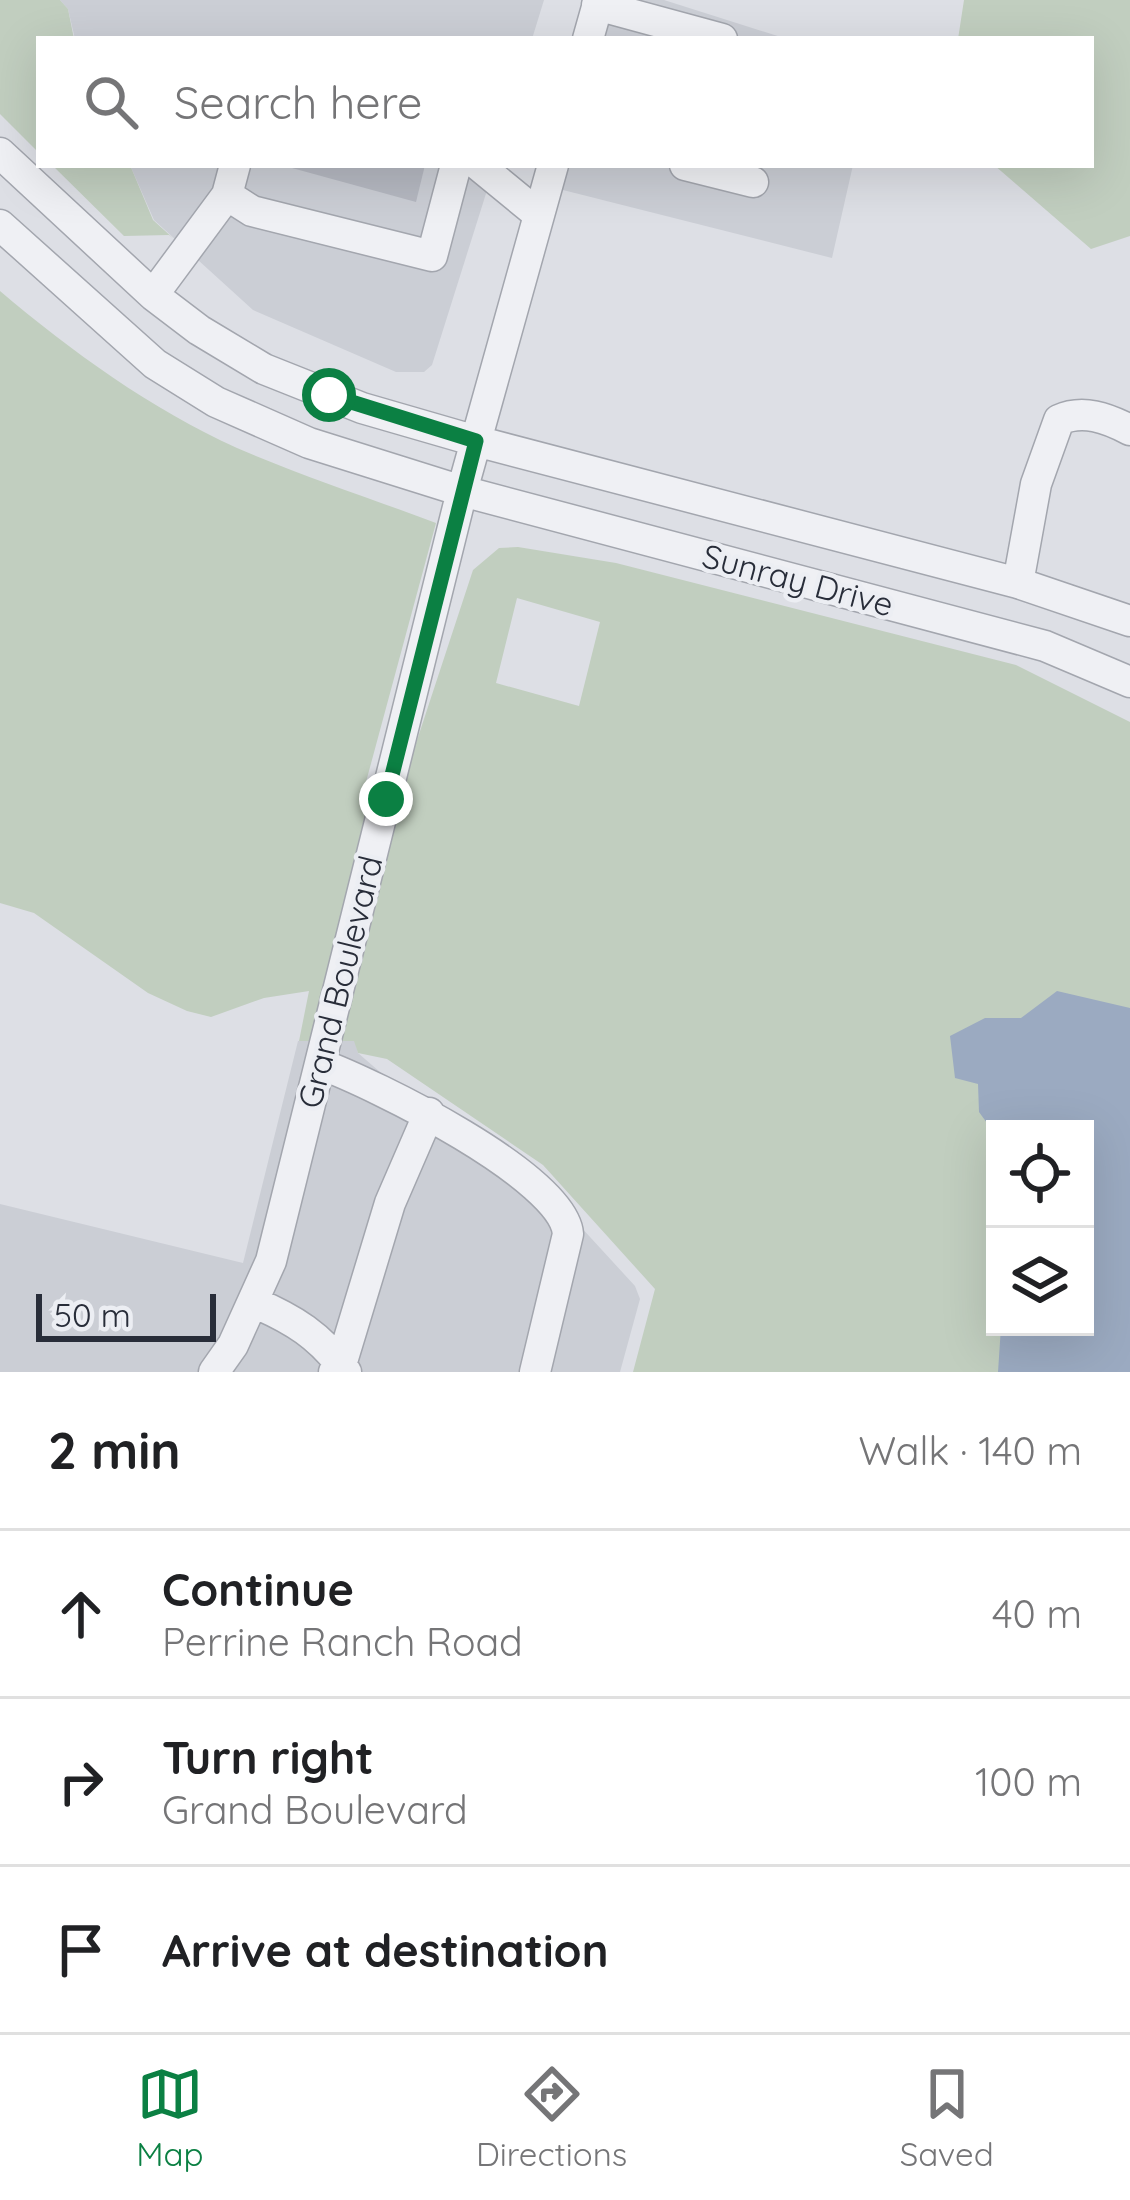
<!DOCTYPE html>
<html lang="en">
<head>
<meta charset="utf-8">
<style>
  :root { --surface:#fff; --page:#f6f6f6; --text:#202124; --muted:#757577; --line:#e0e0e0; --accent:#0b8043 }
  body { margin:0; font-family:Quicksand,sans-serif; background:var(--page); color:var(--text) }
  .controls { position:absolute; right:36px; bottom:36px; display:grid; overflow:hidden; border-radius:0px; box-shadow:0 12px 48px #0002 }
  .controls button { width:108px; height:108px; display:grid; place-items:center; padding:0; border:0; border-bottom:3px solid var(--line); background:var(--surface); color:var(--text); font:60px sans-serif }
  .scale { position:absolute; left:36px; bottom:30px; width:180px; box-sizing:border-box; padding-left:12px; border:6px solid #282d39; border-top:0; font-size:33px; line-height:42px; white-space:nowrap; color:#282d39; -webkit-text-stroke:9px #eceef3; paint-order:stroke }
  .stop { position:absolute; width:36px; height:36px; margin:-27px; border:9px solid #0b8043; border-radius:50%; background:#fff }
  .stop.end { background:#0b8043; border-color:#fff; box-shadow:0 3px 12px #0008 }
  .list { margin:0; padding:0; list-style:none }
  h2 { display:flex; justify-content:space-between; align-items:center; height:156px; margin:0; padding:0 48px; font-size:51px }
  h2 small { font-size:39px; font-weight:400; color:var(--muted) }
  .list li { display:grid; grid-template-columns:78px 1fr auto; gap:36px; align-items:center; box-sizing:border-box; height:168px; padding:0 48px; border-top:3px solid var(--line) }
  .list b { display:block; font-size:45px; white-space:nowrap }
  .list p { margin:0; font-size:39px; white-space:nowrap; color:var(--muted) }
  .list em { font-size:39px; font-style:normal; color:var(--muted) }
  .icon { flex:none; width:66px; height:66px; fill:none; stroke:currentColor; stroke-width:2; stroke-linecap:round; stroke-linejoin:round }
  .map { position:relative; flex:none; width:1130px; height:1372px; overflow:hidden }
  .search { position:absolute; background:var(--surface); box-shadow:0 12px 48px #0002; left:36px; right:36px; top:36px; height:132px; display:flex; align-items:center; gap:30px; box-sizing:border-box; padding:0 42px; border-radius:0px; color:var(--muted); font-size:45px }
  .sheet { height:660px; background:var(--surface) }
  nav { display:flex; justify-content:space-around; align-items:center; box-sizing:border-box; height:168px; border-top:3px solid var(--line); background:var(--surface); font-size:33px; color:var(--muted) }
  nav a { display:grid; justify-items:center; gap:6px }
  nav .on { color:var(--accent) }
  .map>svg:first-child { display:block }
</style>
</head>
<body>
<div class="map">
<svg width="1130" height="1372" viewBox="0 0 1130 1372">
  <rect width="100%" height="100%" fill="#dddfe5"/>
  <path fill="#cbced5" d="M60 0H544L532 39H75L68 9Z
    M612 0H664L787 39H601Z
    M130 165H495L432 365 424 372H396L253 310 154 220Z
    M566 165H853L832 258 559 189Z
    M298 1041H313L260 1257 223 1338 199 1372H0V1204L243 1263Z
    M339 1041H355L358 1053 380 1072 535 1177 635 1286 640 1299 620 1372H230Z"/>
  <path fill="#c1cebf" fill-rule="evenodd" d="M0 0H60L68 9 74 39H39V153L0 114Z
    M964 0H1130V236L1091 249 994 165H1091V39H958Z
    M52 165H130L153 220 174 239 169 235 124 236Z
    M0 291C72 352 151 409 237 448 302 476 370 498 436 523L366 782 376 786 313 1041H299L309 991 264 998 211 1017 187 1011 148 993 34 913 0 903Z
    M518 547 616 563 1016 665 1130 722V1372H633L655 1289 543 1165 387 1059 358 1053 354 1041H339L400 792 473 570 499 548ZM517 598 600 622 579 706 496 683ZM995 1129H1085V1327H995Z"/>
  <path fill="#9baac1" d="M1057 991 1130 1008V1372H998L1001 1327H1085V1129H995V1134L979 1112 978 1084 955 1078 950 1036 985 1018H1021Z"/>
  <path fill="#b5b8c1" d="M281 165H425L416 202Z"/>
  <g fill="none" stroke-linecap="round" stroke-linejoin="round">
    <defs>
      <path id="minor" d="M597 5 722 39
        M588 39 599 0
        M0 153 153 295 199 330 264 369 362 408 476 441 1018 583 1130 621
        M478 165 539 215
        M685 165 753 182
        M227 195 235 165
        M0 225 155 364 216 402 309 443 462 491 1045 646 1130 682
        M153 295 227 195 252 211 432 256 456 165
        M1018 583 1036 484 1059 420C1083 409 1107 418 1130 430
        M320 1064C373 1083 564 1177 568 1234L535 1372
        M253 1302C293 1319 321 1336 346 1372
        M214 1372 233 1345 271 1261 462 491 553 165
        M334 1372 341 1365 390 1203 429 1113"/>
    </defs>
    <use href="#minor" stroke="#a3a6ae" stroke-width="33"/>
    <use href="#minor" stroke="#eff0f4" stroke-width="30"/>
  </g>
  <g fill="none" stroke-linecap="round" stroke-linejoin="round">
    <path stroke="#0b8043" stroke-width="15" d="M329 395 476 441 386 799"/>
  </g>
  <g text-anchor="middle" stroke-width="9" stroke-linejoin="round" paint-order="stroke">
    <g font-size="33" fill="#282d39" stroke="#eceef3">
      <text transform="translate(798 580) rotate(15)" y="12">Sunray Drive</text>
      <text transform="translate(340 982) rotate(-76)" y="12">Grand Boulevard</text>
    </g>
  </g>
</svg>
<div class="controls">
<button><svg class="icon" aria-label="locate" viewBox="0 0 24 24"><circle cx="12" cy="12" r="6"/><path d="M12 2v4M12 18v4M2 12h4M18 12h4"/></svg></button>
<button><svg class="icon" aria-label="layers" viewBox="0 0 24 24"><path d="M12 4l9 5-9 5-9-5zM3 14l9 5 9-5"/></svg></button>
</div>
<div class="scale">50 m</div>
<div class="stop" style="left:329px;top:395px"></div>
<div class="stop end" style="left:386px;top:799px"></div>
<div class="search"><svg class="icon" aria-label="search" viewBox="0 0 24 24"><circle cx="10" cy="10" r="6"/><path d="M15 15l6 6"/></svg>Search here</div>
</div>
<section class="sheet">
<h2>2 min<small>Walk · 140 m</small></h2>
<ul class="list">
<li><svg class="icon" aria-label="ahead" viewBox="0 0 24 24"><path d="M12 20V5M6 11l6-6 6 6"/></svg><div><b>Continue</b><p>Perrine Ranch Road</p></div><em>40 m</em></li>
<li><svg class="icon" aria-label="right" viewBox="0 0 24 24"><path d="M7 20v-9h11M14 6l5 5-5 5"/></svg><div><b>Turn right</b><p>Grand Boulevard</p></div><em>100 m</em></li>
<li><svg class="icon" aria-label="arrive" viewBox="0 0 24 24"><path d="M6 21V4h12l-3 4 3 4H6"/></svg><div><b>Arrive at destination</b></div></li>
</ul>
</section>
<nav>
<a class="on"><svg class="icon" aria-label="map" viewBox="0 0 24 24"><path d="M3 6l6-2 6 2 6-2v14l-6 2-6-2-6 2zM9 4v14M15 6v14"/></svg>Map</a>
<a><svg class="icon" aria-label="directions" viewBox="0 0 24 24"><path d="M12 3l9 9-9 9-9-9zM9 14v-3h6M13 9l2 2-2 2"/></svg>Directions</a>
<a><svg class="icon" aria-label="saved" viewBox="0 0 24 24"><path d="M7 4h10v16l-5-4-5 4z"/></svg>Saved</a>
</nav>
</body>
</html>
